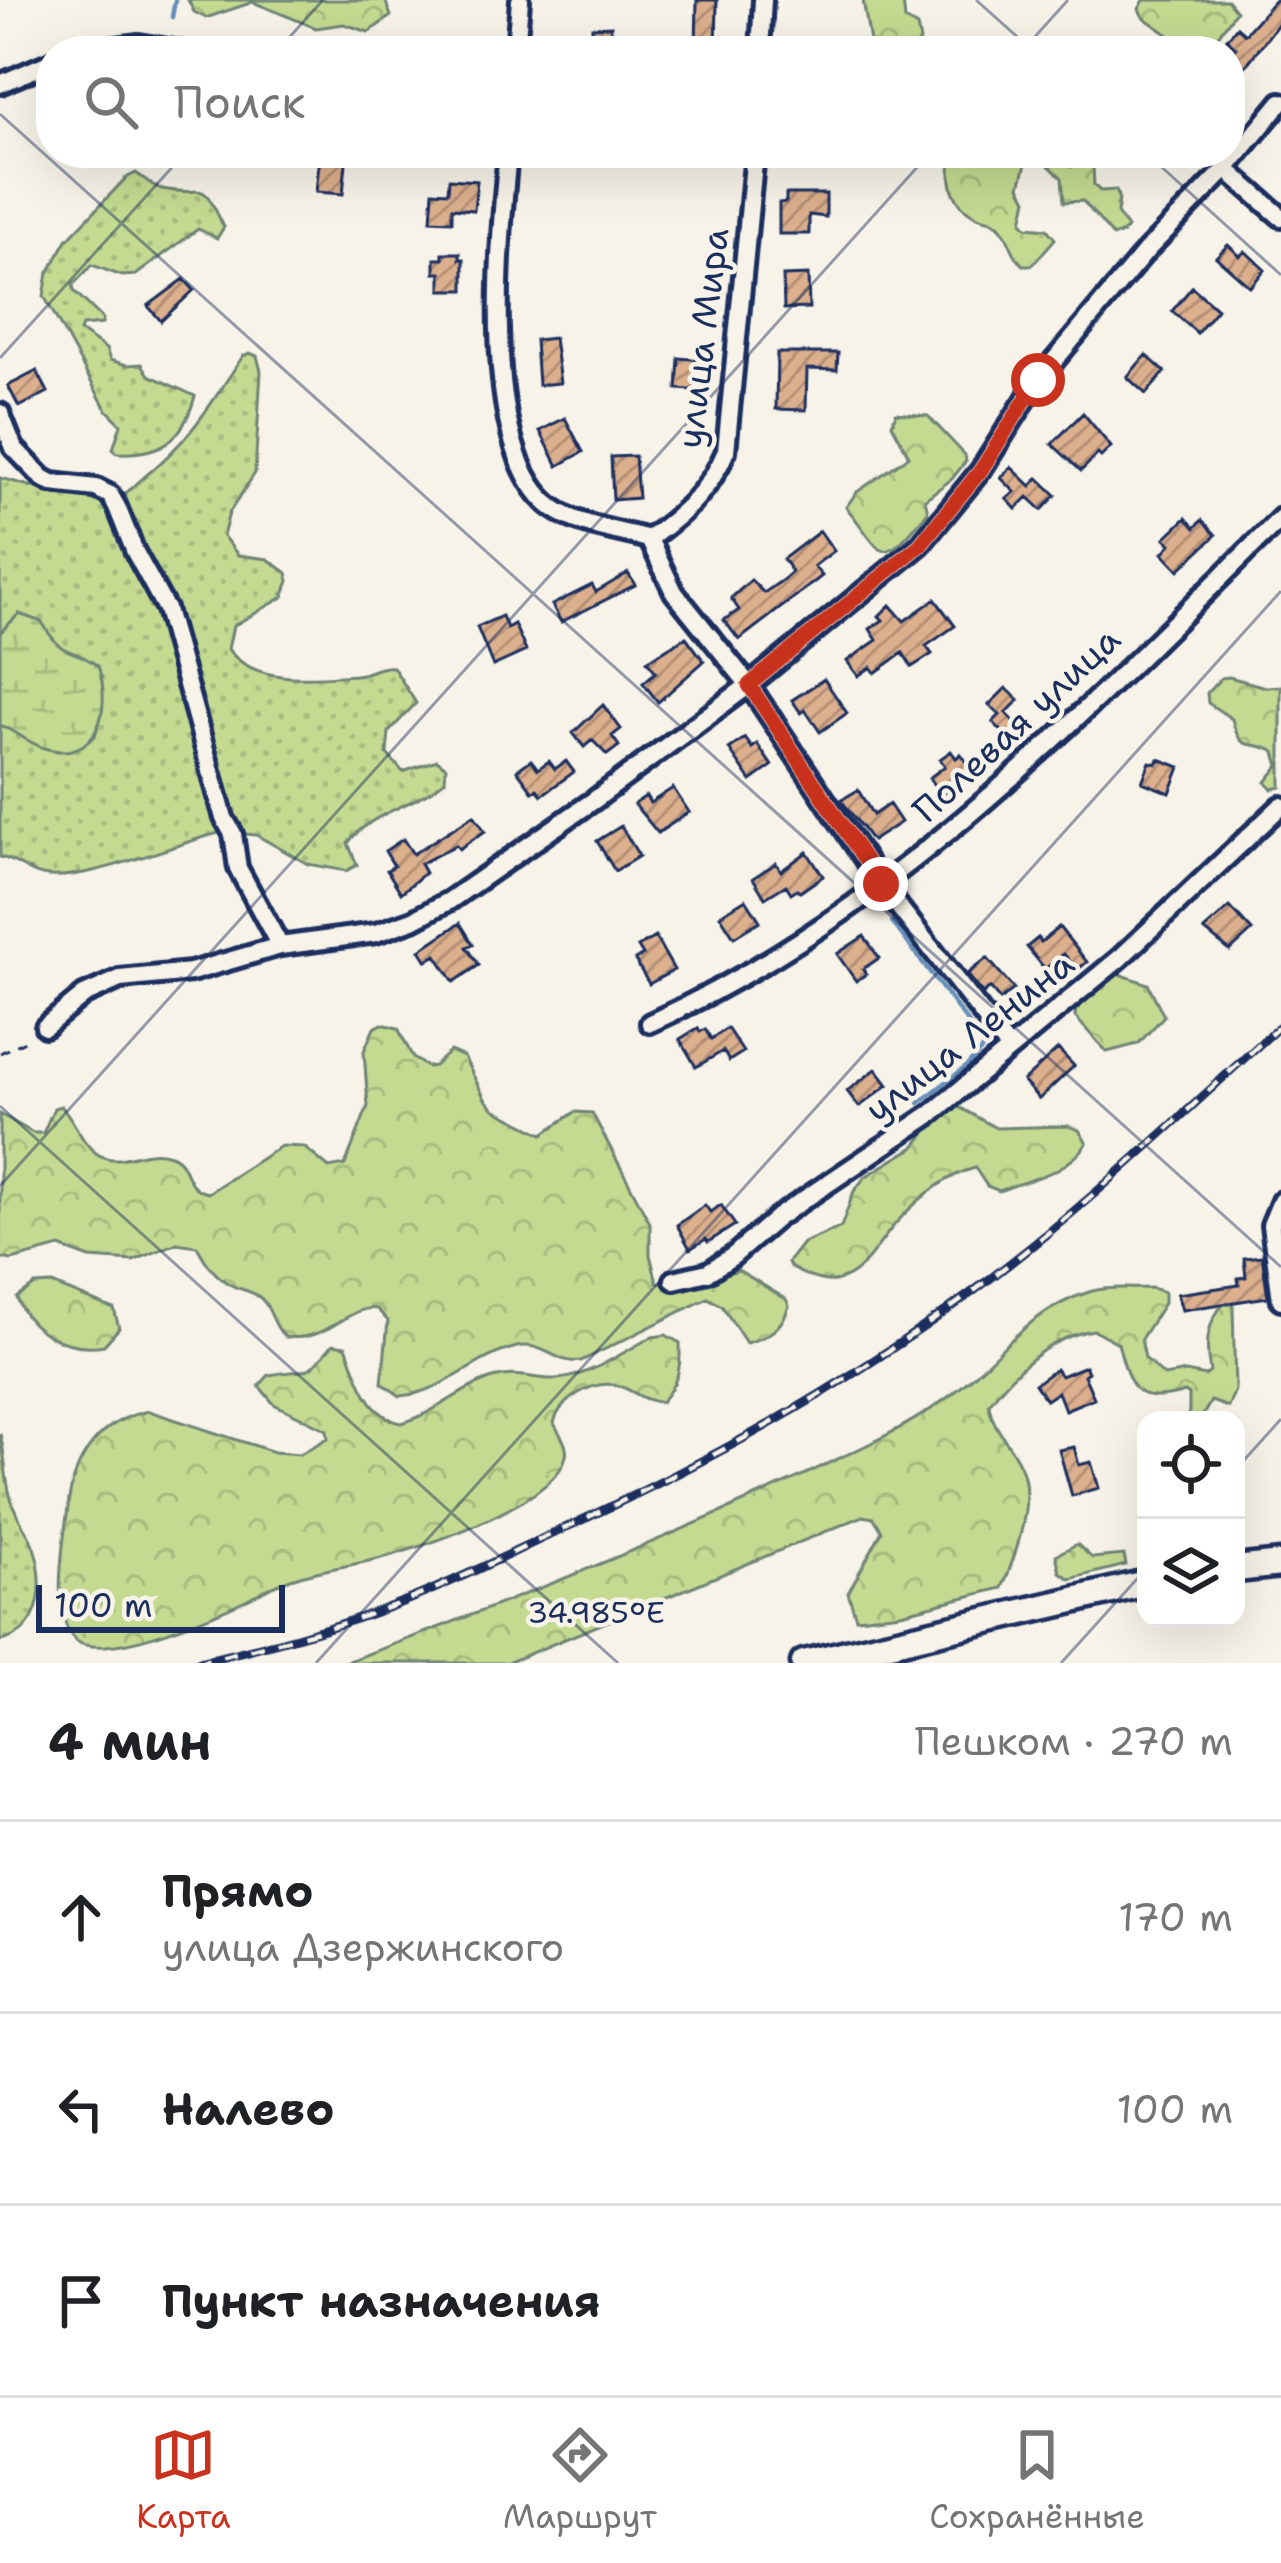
<!DOCTYPE html>
<html lang="ru">
<head>
<meta charset="utf-8">
<style>
  :root { --surface:#fff; --page:#f6f6f6; --text:#202124; --muted:#757577; --line:#e0e0e0; --accent:#c8321e }
  body { margin:0; font-family:"Shantell Sans",sans-serif; background:var(--page); color:var(--text) }
  .controls { position:absolute; right:36px; bottom:36px; display:grid; overflow:hidden; border-radius:24px; box-shadow:0 12px 48px #0002 }
  .controls button { width:108px; height:108px; display:grid; place-items:center; padding:0; border:0; border-bottom:3px solid var(--line); background:var(--surface); color:var(--text); font:60px sans-serif }
  .scale { position:absolute; left:36px; bottom:30px; width:249px; box-sizing:border-box; padding-left:12px; border:6px solid #1b2f5e; border-top:0; font-size:33px; line-height:42px; white-space:nowrap; color:#1b2f5e; -webkit-text-stroke:9px #f7f3e8; paint-order:stroke }
  .stop { position:absolute; width:36px; height:36px; margin:-27px; border:9px solid #c8321e; border-radius:50%; background:#fff }
  .stop.end { background:#c8321e; border-color:#fff; box-shadow:0 3px 12px #0008 }
  .list { margin:0; padding:0; list-style:none }
  h2 { display:flex; justify-content:space-between; align-items:center; height:156px; margin:0; padding:0 48px; font-size:51px }
  h2 small { font-size:39px; font-weight:400; color:var(--muted) }
  .list li { display:grid; grid-template-columns:78px 1fr auto; gap:36px; align-items:center; box-sizing:border-box; height:192px; padding:0 48px; border-top:3px solid var(--line) }
  .list b { display:block; font-size:45px; white-space:nowrap }
  .list p { margin:0; font-size:39px; white-space:nowrap; color:var(--muted) }
  .list em { font-size:39px; font-style:normal; color:var(--muted) }
  .icon { flex:none; width:66px; height:66px; fill:none; stroke:currentColor; stroke-width:2; stroke-linecap:round; stroke-linejoin:round }
  .map { position:relative; flex:none; width:1281px; height:1663px; overflow:hidden }
  .search { position:absolute; background:var(--surface); box-shadow:0 12px 48px #0002; left:36px; right:36px; top:36px; height:132px; display:flex; align-items:center; gap:30px; box-sizing:border-box; padding:0 42px; border-radius:48px; color:var(--muted); font-size:45px }
  .sheet { height:732px; background:var(--surface) }
  nav { display:flex; justify-content:space-around; align-items:center; box-sizing:border-box; height:168px; border-top:3px solid var(--line); background:var(--surface); font-size:33px; color:var(--muted) }
  nav a { display:grid; justify-items:center; gap:6px }
  nav .on { color:var(--accent) }
  .map>svg:first-child { display:block }
</style>
</head>
<body>
<div class="map">
<svg width="1281" height="1663" viewBox="0 0 1281 1663">
  <defs>
    <pattern id="grass-dots" width="8" height="8" patternUnits="userSpaceOnUse" patternTransform="scale(3)"><rect width="8" height="8" fill="#c3da90"/><path d="M2 2h.1M6 6h.1" fill="none" stroke="#a7bb7f" stroke-width="1.8" stroke-linecap="round"/></pattern>
    <pattern id="forest-crowns" width="20" height="18" patternUnits="userSpaceOnUse" patternTransform="scale(3)"><rect width="20" height="18" fill="#c3da90"/><path d="M2 6a3 3 0 1 1 6 0M12 15a3 3 0 1 1 6 0" fill="none" stroke="#a7bb7f"/></pattern>
    <pattern id="wetland-marsh" width="20" height="14" patternUnits="userSpaceOnUse" patternTransform="scale(3)"><rect width="20" height="14" fill="#c3da90"/><path d="M1 5h8M5 5V1M11 12h8M15 12V8" fill="none" stroke="#a7bb7f"/></pattern>
    <pattern id="building-hatch" width="6" height="6" patternUnits="userSpaceOnUse" patternTransform="scale(3)"><rect width="6" height="6" fill="#dcaf8d"/><path d="M-1 1l2-2M0 6l6-6M5 7l2-2" fill="none" stroke="#b28f76"/></pattern>
  </defs>
  <rect width="100%" height="100%" fill="#f7f3e8"/>
  <filter id="ink" filterUnits="userSpaceOnUse"><feTurbulence type="fractalNoise" baseFrequency=".00833" numOctaves="2"/><feDisplacementMap in="SourceGraphic" scale="24" xChannelSelector="R" yChannelSelector="G"/><feConvolveMatrix kernelMatrix="1 2 1 2 8 2 1 2 1" color-interpolation-filters="sRGB"/></filter>
  <g filter="url(#ink)">
    <path fill="url(#grass-dots)" stroke="#6f8477" stroke-width="3" d="M136 173C144 178 153 187 162 189 209 199 198 173 224 227L217 238 198 229 136 275 122 276 92 265 73 285 74 291 103 319 102 324 82 326 80 331 106 349 110 360 127 365 142 364 149 375 195 396C183 440 162 455 117 453L113 449 121 424 106 409 44 296 48 273 67 240 126 178Z
      M250 353 257 356 261 371 255 473 229 513 223 536 238 555 268 559 287 573 289 581 283 597 233 626 228 649C255 686 316 677 356 675 370 674 379 665 393 667L416 703 389 732 387 754 403 772 437 760 446 767 445 780C415 807 373 810 348 843L357 865 346 871 308 864 256 835 223 832C178 842 83 884 42 875 27 872 17 860 0 857V725C32 739 64 766 95 736L102 711 83 657C47 650 55 625 19 614L0 633V478C29 485 81 503 111 499 122 498 133 487 142 479 192 438 208 408 243 356Z
      M0 1434C6 1455 4 1477 11 1498 15 1515 24 1526 31 1540 47 1576 45 1633 0 1641Z"/>
    <path fill="url(#forest-crowns)" stroke="#6f8477" stroke-width="3" d="M188 0H385L391 16 369 32 344 24 316 28 253 2 206 18 194 12Z
      M863 0H903L905 20 917 27 920 41 916 46 903 49 870 42Z
      M1144 0H1227L1236 11 1217 37 1224 51H1191L1143 17 1139 9Z
      M952 153H988L991 159 999 153H1029L1020 186 1027 199 1022 222 1027 227 1047 229 1055 239 1032 265H1023C1010 254 1011 236 998 225 990 219 989 221 980 218 951 206 947 180 952 153Z
      M1042 153H1063L1071 167 1085 161 1093 165 1094 185 1100 191 1116 190 1119 200 1117 213 1127 228 1122 234 1113 236 1083 201 1064 202 1062 178 1042 159Z
      M896 413 928 416 965 455 966 461 952 479 925 499 928 512C877 573 885 554 846 507L857 492 909 456 892 424Z
      M1229 677 1266 687 1281 686V787L1272 789 1266 782 1279 766 1275 752C1250 738 1241 756 1232 719L1208 703 1207 693 1221 678Z
      M1119 974 1148 984 1164 1016 1138 1044 1107 1052 1075 1017 1076 1005 1104 979Z
      M382 1024 398 1028 413 1058 427 1067 434 1066 450 1051 464 1057 485 1099 494 1109 543 1134 575 1112 592 1113 650 1223V1255L657 1282 680 1288 738 1270 786 1299 789 1306C782 1329 768 1337 746 1343L722 1306 708 1298 581 1361C557 1365 543 1341 517 1347 474 1357 445 1393 400 1396L382 1383 388 1321 377 1309C350 1303 329 1343 285 1337 274 1327 273 1315 265 1303 256 1290 241 1291 229 1284 215 1276 204 1260 197 1246L177 1243 133 1261 90 1258 60 1247 12 1260 0 1258V1114L33 1133H43L54 1108 61 1106C75 1120 80 1141 96 1153 119 1170 143 1145 170 1155 191 1162 182 1189 208 1193L281 1146 304 1147 329 1168 345 1165 368 1106 364 1051 374 1028Z
      M959 1107 996 1128 1069 1126 1079 1130 1087 1143C1069 1173 1029 1179 999 1191L987 1186 975 1168C945 1176 918 1199 897 1222 878 1242 865 1275 835 1281 821 1283 801 1274 790 1267L788 1262 803 1243 841 1227 854 1191 865 1177 914 1147 929 1127Z
      M52 1284 114 1309 119 1328 104 1345C68 1351 29 1333 17 1298L35 1285Z
      M1152 1288 1164 1292V1303L1141 1339 1145 1358 1164 1376 1186 1372 1205 1376 1210 1372C1205 1346 1206 1322 1225 1302L1233 1304 1235 1390 1228 1407 1211 1401 1200 1420H1189V1395L1185 1392C1135 1407 1130 1388 1118 1343L1094 1330C1051 1336 1014 1370 989 1404 992 1431 1016 1448 1023 1473 1033 1506 1015 1558 1002 1588L901 1613 856 1618 848 1593 882 1531 874 1518 863 1516 507 1663H343C520 1599 695 1528 865 1446 894 1432 926 1414 951 1395 1001 1357 1023 1313 1089 1292 1108 1286 1132 1289 1152 1288Z
      M666 1335 680 1343C681 1369 678 1383 661 1402 644 1402 632 1389 616 1385 591 1380 560 1400 554 1423 558 1432 569 1445 566 1456 556 1504 412 1552 369 1561 333 1569 296 1573 263 1591 229 1610 108 1663 76 1641 49 1616 64 1541 68 1507 73 1459 99 1420 149 1411L274 1452 300 1454 328 1438 327 1430 274 1404 259 1386 269 1375C312 1367 303 1380 333 1344L346 1346C357 1375 368 1416 401 1423 432 1416 460 1388 493 1378 517 1371 535 1380 558 1379 589 1377 624 1351 652 1337Z
      M1077 1544 1092 1558 1124 1555 1126 1565 1070 1579 1060 1572 1056 1555Z"/>
    <path fill="url(#wetland-marsh)" stroke="#6f8477" stroke-width="3" d="M19 614 42 622C65 662 69 644 98 666 112 707 99 765 44 748 29 743 15 731 0 725V633Z"/>
    <g fill="none" stroke-linecap="round" stroke-linejoin="round">
      <path stroke="#668fba" stroke-width="4.5" d="M172 17 175 0
        M892 922 981 1040 983 1048 967 1066 919 1103"/>
    </g>
    <path fill="url(#building-hatch)" stroke="#1b2f5e" stroke-width="3" d="M697 0H717L716 51H696Z
      M1275 0H1281V20L1244 68 1230 56 1236 48 1227 39 1237 27 1245 34Z
      M611 26 609 51H568V37L592 38V27Z
      M320 153H347L343 194 316 192Z
      M449 179 477 181 474 210 452 208V221L431 220 433 191 448 192Z
      M786 194H826V217L809 215V234H779V203L786 202Z
      M1228 245 1240 256 1245 251 1265 270 1250 287 1216 257Z
      M443 253H460V259H464V290H441V273H435V259H443Z
      M808 275 809 308 784 309 783 276Z
      M184 279 194 290 161 321 148 306Z
      M1192 287 1217 309 1197 333 1172 311Z
      M554 338 560 383 538 385 535 340Z
      M777 353H838L837 370 807 369 806 410 776 409Z
      M1146 355 1165 372 1146 394 1127 377Z
      M679 358 703 360 701 391 677 389Z
      M37 371 48 392 19 407 8 386Z
      M1083 413 1111 447 1101 457 1098 454 1081 471 1052 444Z
      M565 418 583 452 558 466 540 431Z
      M635 456 638 498 613 500 611 457Z
      M1011 467 1031 486 1038 478 1056 495 1042 510 1028 497 1016 509 1007 499 1015 492 1001 478Z
      M1186 518 1195 528 1202 520 1216 535 1179 570 1163 553 1171 544 1165 538Z
      M820 531 834 551 814 566 822 576 739 640 724 620 739 610 731 598 751 580 764 593 784 579 792 572 783 559Z
      M628 573 635 585 561 622 552 605 592 585 596 592Z
      M935 599 955 626 926 646 932 654 912 667 903 653 875 673 871 667 858 676 847 661 877 640 870 629 883 620 879 616 890 605 904 621Z
      M502 616 507 628 514 624 526 651 493 666 477 627Z
      M686 637 704 661 658 702 643 683 656 672 647 661Z
      M824 679 847 713 820 732 805 710 801 713 792 700Z
      M1006 688 1019 700 1006 713 1023 730 1011 741 993 722 1000 715 989 705Z
      M603 705 621 729 612 736 619 746 607 755 592 740 584 747 573 733Z
      M745 738 752 748 757 744 772 766 751 781 729 749Z
      M951 751 956 758 961 754 973 772 941 795 929 778 945 766 940 759Z
      M1159 759 1180 767 1170 793 1142 782 1150 762 1157 764Z
      M531 760 538 769 549 761 555 769 566 761 574 772 542 795 537 789 533 792 517 770Z
      M673 788 689 812 658 833 634 804 646 796 650 803Z
      M858 790 873 815 889 804 901 822 872 841 841 800Z
      M474 815 485 831 459 849 456 845 420 864 425 873 401 893 387 870 394 866 385 851 403 839 413 854Z
      M621 826 639 856 615 871 597 841Z
      M807 852 823 876 800 892 797 889 791 893 786 885 765 898 753 878 776 863 781 871Z
      M746 899 760 921 734 937 720 915Z
      M1230 907 1252 931 1230 951 1204 930Z
      M460 923 473 944 467 947 479 965 454 982 436 955 427 961 420 950Z
      M1059 927 1087 962 1077 970 1064 954 1045 969 1027 947 1038 938 1041 942Z
      M864 936 879 958 863 969 866 974 856 981 837 954Z
      M655 937 674 970 649 984 635 960 643 955 638 947Z
      M987 958 1014 989 1000 1000 990 988 983 994 967 974Z
      M698 1028 700 1032 705 1029 711 1039 727 1028 743 1052 729 1061 723 1051 696 1067 680 1039Z
      M1058 1049 1074 1066 1039 1099 1023 1081Z
      M876 1069 888 1085 859 1107 847 1091Z
      M705 1205 710 1212 721 1205 735 1225 708 1242 706 1239 690 1249 677 1225Z
      M1262 1256 1268 1297 1182 1310 1177 1294 1239 1285 1238 1278 1246 1277 1244 1258Z
      M1085 1366 1088 1372 1084 1375 1094 1398 1065 1410 1058 1392 1046 1400 1035 1384 1056 1369 1061 1376Z
      M1074 1447 1079 1465 1091 1462 1099 1488 1072 1496 1059 1450Z"/>
    <g fill="none" stroke-linecap="round" stroke-linejoin="round">
      <defs>
        <path id="street" d="M85 51 139 44 180 51
          M516 51 520 0
          M760 51 763 0
          M0 84 51 62
          M508 153C500 237 478 454 553 508 578 526 620 531 649 539
          M755 153 726 451C709 492 684 513 649 539L674 592 749 685 881 884 1008 1047
          M1226 169 1281 217
          M0 413 14 448 43 478 52 483 96 488 110 495 117 507 135 552 166 609 224 818 233 834 238 868 280 946
          M650 1023C899 911 1089 706 1281 518
          M45 1027 84 995 120 979 191 972 280 946 376 933 413 920 449 901 593 801 749 685 920 545 981 470 1038 380 1147 250 1226 169 1281 102
          M1281 1201 1271 1225 1281 1300
          M674 1280 708 1272 733 1256 778 1217 931 1114 1120 958 1281 806"/>
        <path id="secondary" d="M1236 1569 1281 1564
          M804 1663 1146 1583"/>
      </defs>
      <use href="#street" stroke="#1b2f5e" stroke-width="26"/>
      <use href="#secondary" stroke="#1b2f5e" stroke-width="33"/>
      <path stroke="#1b2f5e" stroke-width="3" stroke-dasharray="9 9" stroke-linecap="butt" d="M0 1053 29 1039"/>
      <use href="#street" stroke="#f7f3e8" stroke-width="16"/>
      <use href="#secondary" stroke="#f7f3e8" stroke-width="24"/>
      <defs>
        <path id="rail" d="M195 1663C266 1646 337 1628 405 1601 456 1581 505 1556 554 1533 707 1463 835 1393 971 1293 1081 1212 1180 1116 1281 1025"/>
      </defs>
      <use href="#rail" stroke="#1b2f5e" stroke-width="9"/>
      <use href="#rail" stroke="#f7f3e8" stroke-width="4.5" stroke-dasharray="14" stroke-linecap="butt"/>
    </g>
  </g>
  <g fill="none" stroke-linecap="round" stroke-linejoin="round" filter="url(#ink)">
    <path stroke="#c8321e" stroke-width="15" d="M881 884 749 685 920 545 981 470 1038 380"/>
  </g>
  <path fill="none" stroke="#1b2f5e" stroke-width="3" stroke-opacity="0.45" d="M976 0 1033 51M277 51 323 0M1022 51 1068 0M0 114 1281 1267M1146 153 1281 275M0 358 185 153M0 1106 618 1663M0 1186 930 153M1236 1469 1281 1419M316 1663 1281 591M1061 1663 1146 1569"/>
  <g text-anchor="middle" stroke-width="9" stroke-linejoin="round" paint-order="stroke">
    <g font-size="36" fill="#1b2f5e" stroke="#f7f3e8">
      <text transform="translate(702 338) rotate(-83)" y="13">улица Мира</text>
      <text transform="translate(1016 724) rotate(-43)" y="13">Полевая улица</text>
      <text transform="translate(969 1036) rotate(-38)" y="13">улица Ленина</text>
    </g>
  </g>
  <g font-size="30" text-anchor="middle" fill="#1b2f5e" stroke="#f7f3e8" stroke-width="9" stroke-linejoin="round" paint-order="stroke">
    <text x="596" y="1623">34.985°E</text>
  </g>
</svg>
<div class="controls">
<button><svg class="icon" aria-label="locate" viewBox="0 0 24 24"><circle cx="12" cy="12" r="6"/><path d="M12 2v4M12 18v4M2 12h4M18 12h4"/></svg></button>
<button><svg class="icon" aria-label="layers" viewBox="0 0 24 24"><path d="M12 4l9 5-9 5-9-5zM3 14l9 5 9-5"/></svg></button>
</div>
<div class="scale">100 m</div>
<div class="stop" style="left:1038px;top:380px"></div>
<div class="stop end" style="left:881px;top:884px"></div>
<div class="search"><svg class="icon" aria-label="search" viewBox="0 0 24 24"><circle cx="10" cy="10" r="6"/><path d="M15 15l6 6"/></svg>Поиск</div>
</div>
<section class="sheet">
<h2>4 мин<small>Пешком · 270 m</small></h2>
<ul class="list">
<li><svg class="icon" aria-label="ahead" viewBox="0 0 24 24"><path d="M12 20V5M6 11l6-6 6 6"/></svg><div><b>Прямо</b><p>улица Дзержинского</p></div><em>170 m</em></li>
<li><svg class="icon" aria-label="left" viewBox="0 0 24 24"><path d="M17 20v-9H6M10 6l-5 5 5 5"/></svg><div><b>Налево</b></div><em>100 m</em></li>
<li><svg class="icon" aria-label="arrive" viewBox="0 0 24 24"><path d="M6 21V4h12l-3 4 3 4H6"/></svg><div><b>Пункт назначения</b></div></li>
</ul>
</section>
<nav>
<a class="on"><svg class="icon" aria-label="map" viewBox="0 0 24 24"><path d="M3 6l6-2 6 2 6-2v14l-6 2-6-2-6 2zM9 4v14M15 6v14"/></svg>Карта</a>
<a><svg class="icon" aria-label="directions" viewBox="0 0 24 24"><path d="M12 3l9 9-9 9-9-9zM9 14v-3h6M13 9l2 2-2 2"/></svg>Маршрут</a>
<a><svg class="icon" aria-label="saved" viewBox="0 0 24 24"><path d="M7 4h10v16l-5-4-5 4z"/></svg>Сохранённые</a>
</nav>
</body>
</html>
